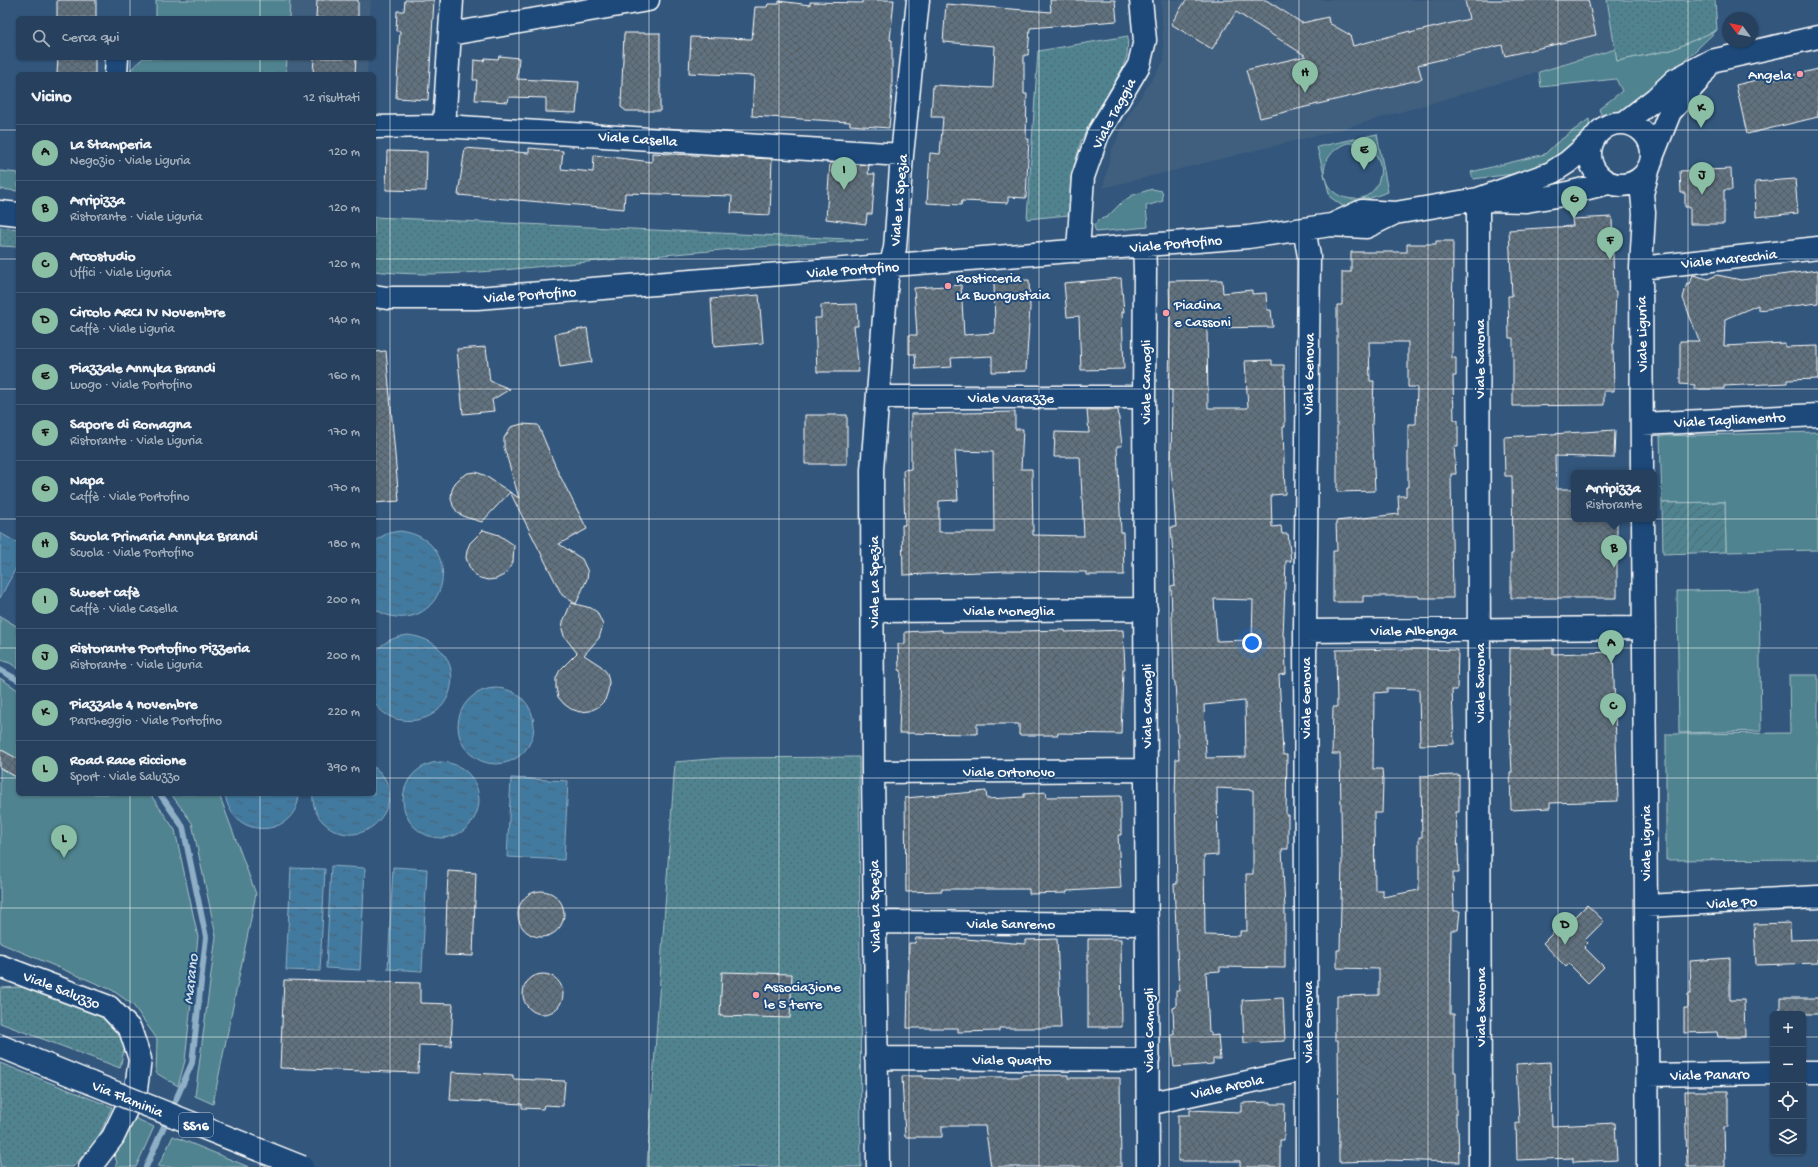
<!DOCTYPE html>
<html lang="it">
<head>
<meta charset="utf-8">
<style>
  :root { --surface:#26405d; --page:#324b66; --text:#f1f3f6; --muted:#a4afbc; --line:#425972; --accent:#8abfa5 }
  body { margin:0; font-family:"Gochi Hand",sans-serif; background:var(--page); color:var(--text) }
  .controls { position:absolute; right:12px; bottom:12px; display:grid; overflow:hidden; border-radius:6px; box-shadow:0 1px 3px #0004 }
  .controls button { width:36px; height:36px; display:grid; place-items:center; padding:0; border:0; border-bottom:1px solid var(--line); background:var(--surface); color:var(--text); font:20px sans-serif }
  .compass { position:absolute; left:1722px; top:12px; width:36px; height:36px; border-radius:50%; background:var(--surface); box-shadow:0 1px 3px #0004; rotate:302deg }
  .you { position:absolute; left:1252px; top:643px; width:14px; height:14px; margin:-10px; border:3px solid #fff; border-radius:50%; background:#1a73e8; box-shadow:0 0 0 6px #1a73e833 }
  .badge { display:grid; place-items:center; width:26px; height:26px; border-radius:50%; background:var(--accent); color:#111; font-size:13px; font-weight:700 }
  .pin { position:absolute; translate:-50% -33px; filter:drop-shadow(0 1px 2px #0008) }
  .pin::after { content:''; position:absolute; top:21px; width:14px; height:12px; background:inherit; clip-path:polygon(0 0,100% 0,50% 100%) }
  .popup { position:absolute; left:1571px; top:470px; width:86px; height:52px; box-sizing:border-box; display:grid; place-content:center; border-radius:6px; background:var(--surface); filter:drop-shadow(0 1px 3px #0005); font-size:13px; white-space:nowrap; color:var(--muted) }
  .popup b { font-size:15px; color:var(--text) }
  .popup::after { content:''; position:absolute; left:50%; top:100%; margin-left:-8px; border:8px solid transparent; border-top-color:var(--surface) }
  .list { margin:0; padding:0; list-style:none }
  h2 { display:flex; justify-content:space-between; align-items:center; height:52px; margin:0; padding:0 16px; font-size:17px }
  h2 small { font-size:13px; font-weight:400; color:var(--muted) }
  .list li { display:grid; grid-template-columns:26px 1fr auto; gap:12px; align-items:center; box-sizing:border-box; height:56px; padding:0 16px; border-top:1px solid var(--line) }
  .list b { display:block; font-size:15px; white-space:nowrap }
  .list p { margin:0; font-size:13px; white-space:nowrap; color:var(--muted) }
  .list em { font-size:13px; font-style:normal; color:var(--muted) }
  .icon { flex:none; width:22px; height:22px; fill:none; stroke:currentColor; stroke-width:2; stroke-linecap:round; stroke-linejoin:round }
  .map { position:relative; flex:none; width:1818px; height:1167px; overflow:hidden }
  .search { position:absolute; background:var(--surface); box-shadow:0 1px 3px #0004; left:16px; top:16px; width:360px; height:44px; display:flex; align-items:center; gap:10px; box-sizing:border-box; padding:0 14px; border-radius:6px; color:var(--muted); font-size:15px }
  .panel { position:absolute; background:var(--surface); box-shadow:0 1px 3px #0004; left:16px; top:72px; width:360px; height:724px; border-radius:6px }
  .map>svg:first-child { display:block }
</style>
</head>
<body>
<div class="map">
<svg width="1818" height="1167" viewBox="0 0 1818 1167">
  <defs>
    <pattern id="park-dots" width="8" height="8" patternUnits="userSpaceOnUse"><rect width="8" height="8" fill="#50838f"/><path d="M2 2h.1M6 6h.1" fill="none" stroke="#4e6a71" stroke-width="1.8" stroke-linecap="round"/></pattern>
    <pattern id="garden-furrows" width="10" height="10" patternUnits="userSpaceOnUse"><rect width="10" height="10" fill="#50838f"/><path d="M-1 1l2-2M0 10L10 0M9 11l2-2" fill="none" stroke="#4e6a71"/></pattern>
    <pattern id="water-ripples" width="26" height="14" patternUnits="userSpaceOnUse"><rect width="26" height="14" fill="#42799e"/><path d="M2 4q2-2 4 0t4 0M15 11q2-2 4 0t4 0" fill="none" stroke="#476275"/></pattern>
    <pattern id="building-cross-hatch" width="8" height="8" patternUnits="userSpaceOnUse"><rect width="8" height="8" fill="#607281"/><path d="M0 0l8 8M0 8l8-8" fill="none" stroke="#545b61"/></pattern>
  </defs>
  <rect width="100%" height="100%" fill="#32567c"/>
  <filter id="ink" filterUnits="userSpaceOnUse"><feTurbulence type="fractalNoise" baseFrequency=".025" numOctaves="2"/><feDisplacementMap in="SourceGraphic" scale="8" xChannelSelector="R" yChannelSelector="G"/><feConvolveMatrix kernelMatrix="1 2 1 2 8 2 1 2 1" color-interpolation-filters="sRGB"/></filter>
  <g filter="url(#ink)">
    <path fill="#405e7e" d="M290 0H371L370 18H289Z
      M1161 0H1607L1616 49 1343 129 1103 188 1111 152 1129 114 1164 61Z
      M287 58H368L367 74H286Z"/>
    <path fill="#50838f" stroke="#a8c1c7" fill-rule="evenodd" d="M156 0H290L289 18H156Z
      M1717 30 1632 111 1611 113 1602 117 1599 109 1622 91 1616 79 1541 87 1539 72 1616 49 1617 61 1671 50Z
      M143 58H287L286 74H126Z
      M1589 119 1590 126 1574 147 1541 168 1513 174 1473 179 1471 172 1545 154 1555 144Z
      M1377 134 1388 192 1344 207 1330 197 1317 147ZM1347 143C1397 140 1386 208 1347 198 1340 197 1334 193 1329 187 1317 169 1329 150 1347 143Z
      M0 171 18 173V191L0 189Z
      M1152 189 1162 191 1163 201 1146 206 1148 227 1096 232 1094 226 1098 220 1107 217 1122 202 1133 195Z
      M1818 432V550L1726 552 1725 502 1662 503 1660 436Z
      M1759 590 1761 731 1679 733 1677 591Z
      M0 616 18 627V669L10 663 0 660Z
      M1789 675H1818V859L1666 860V734L1790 733Z
      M0 678 18 690V794H150L175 830 198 937 185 1061 178 1086 156 1073 157 1039 133 1005 112 990 0 943Z
      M171 794H219L256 894 213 1104 195 1096 216 936 192 823Z
      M135 1118 154 1127 136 1167H115L117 1162 114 1155Z
      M173 1136 249 1167H158Z"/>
    <path fill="url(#park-dots)" stroke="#a8c1c7" d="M1607 0H1715L1717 30 1671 50 1617 61Z
      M1128 36 1127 56 1122 69 1081 141 1071 178 1069 215 1027 219 1038 51Z
      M374 217 868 240C770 245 673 254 576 263 509 269 441 279 374 271Z
      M0 227 18 229V247L0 246Z
      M859 757 861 1167H647L675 762 722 758Z
      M22 987 104 1018 118 1030 125 1045 120 1068 0 1023V988Z
      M0 1063 112 1107 98 1138 73 1167H0Z"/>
    <path fill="url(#garden-furrows)" stroke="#a8c1c7" d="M1725 502 1726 552 1663 554 1662 503Z"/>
    <path fill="url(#water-ripples)" stroke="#8eafc5" d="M400 531C465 539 449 623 396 617 388 616 380 613 374 608V541L388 533Z
      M0 533 18 543V564L0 598Z
      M408 635C474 643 460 728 402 720 391 719 380 712 374 702V654C382 642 394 637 408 635Z
      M458 726a38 38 0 1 1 76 0a38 38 0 1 1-76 0Z
      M403 800a38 38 0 1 1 76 0a38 38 0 1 1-76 0Z
      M374 767C415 796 364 861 323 822 316 815 312 804 313 794H374Z
      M511 778 568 781 564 860 507 857Z
      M225 794H299C297 838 232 842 225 794Z
      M331 866 365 868 360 970 326 968Z
      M393 867 427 869 422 971 388 969Z
      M291 868 325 869 320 971 286 970Z"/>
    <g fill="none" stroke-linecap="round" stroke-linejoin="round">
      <path stroke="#8eafc5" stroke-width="6" d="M0 670 18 680
        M146 1167 192 1063 206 937 183 827 160 794"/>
    </g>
    <path fill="url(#building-cross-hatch)" stroke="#fff" fill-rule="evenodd" d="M57 0H96V18H57Z
      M317 0H358V18H316Z
      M405 0H434L428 100 396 98 400 31H396L397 11H404Z
      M862 0H894L890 40H892V92L889 128 850 125V122L752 116 754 76 689 73 691 37 752 39 755 7H767L768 4H779V1L810 5V2L862 3Z
      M1050 0H1115L1117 21 1030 28 1028 55H1024V94H1027L1026 139H1029L1026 198 1008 197V203L962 201 961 205 927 203 930 153 940 154 943 117H931L933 85 993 88 995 46 943 42 946 4 1051 12Z
      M1186 0H1266L1302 23 1328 17 1329 23 1350 35 1353 46 1410 31V33L1469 19 1465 0H1588L1596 35 1505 56 1502 45 1418 65 1422 79 1260 118 1246 70 1306 56 1236 12 1212 49 1171 24Z
      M624 33H660V111H626L621 107Z
      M499 56 519 58 517 79 579 82 576 113 546 112V98L509 97 508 102 475 100 477 80H473L474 60 484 61 485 58 498 59Z
      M58 58H95V74H57Z
      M314 58H356L355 74H313Z
      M1818 69V117L1747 134 1736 85 1773 76 1774 80Z
      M465 148 529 153V148L563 151 561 169 593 172 594 155 652 162V153L772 159 770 215 731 213 732 196 625 193 624 209 458 195Z
      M387 151 427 152 426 191 386 190Z
      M830 163 869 165 868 174H875L872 214H867L866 224 826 219Z
      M1731 169 1732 190H1724V224H1690V207H1685V193H1681L1680 171Z
      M1795 179 1798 213 1756 217 1755 182Z
      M1612 217 1614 291H1616L1614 344H1613L1614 391H1604V405L1513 406V338H1509L1508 296H1512L1509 230 1573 226 1572 219Z
      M1436 241H1453L1452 358H1456V376H1453L1454 420H1458V447H1454L1456 474H1451L1453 598H1419V596H1363V602H1333V551H1337L1336 521 1399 514 1398 496H1406V487H1408V424H1416L1417 387H1408V342H1369L1370 381H1374L1372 425 1375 491 1337 492V305H1342V272H1351V252H1407V244H1436Z
      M1818 270V303L1758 310V305L1725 319 1724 346 1785 343V347L1818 346V379L1787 380V383L1724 386V389H1695V385L1680 384V341H1699L1683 298 1687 283 1690 284 1693 275 1708 279 1717 275 1741 280Z
      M1121 278 1124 312H1122L1124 369 1081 370 1079 316 1067 317 1064 283Z
      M1029 280 1030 307 1026 371 992 372V356L951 358 952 367 916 369 915 354H909V335H917L914 288 961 285 964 335 995 333 994 281Z
      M1222 280 1223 293 1252 290V294L1266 293 1267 310H1271L1273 327 1207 328 1208 408H1248L1245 361 1272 360V365H1284L1285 427H1283L1285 494 1271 495 1272 527 1281 526 1282 534H1288L1291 561H1286L1283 636H1285L1286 674 1279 675 1283 755H1287L1286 815H1288V849H1282L1285 909V968L1220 967V971L1206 972 1209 1032H1211V1036L1218 1035 1220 1059H1213V1064L1174 1067 1171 1035H1174L1173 1008 1176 1007V991H1179L1174 884H1177L1175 799 1176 759H1179L1175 682H1174L1171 586 1175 585 1171 527H1176L1171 467 1172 390H1169L1170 323 1169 281ZM1214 599 1253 600 1252 640 1217 641ZM1245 701 1246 757 1206 758 1204 705ZM1217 788 1253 790V874H1246L1247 931H1240V936L1205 935 1204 856 1218 855Z
      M759 295 763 343 714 347 711 299Z
      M857 304 858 326H854L859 372H817L815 318H821V305Z
      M587 328 592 362 560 367 555 334Z
      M486 347 490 381 510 389 492 400 494 411 463 414 457 349Z
      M386 351 399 501 374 503V352Z
      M1087 410H1118L1122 446H1117L1121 532H1123L1124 575H1086V572L1006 571 903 575 902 525H905L903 470 911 469V414L1015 412V429H1023L1021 469H1032L1033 535 1084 536 1080 457H1054L1055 432 1089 433ZM955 451 993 452 994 532H939V501L958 500Z
      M805 415H847V464H805Z
      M522 424 538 425 558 472 587 529 559 544 582 559 588 572 587 579 576 604 562 595 510 492 482 522 465 517 458 513 453 506 451 498 452 490 455 483 461 477 468 473 476 472 484 475 519 498 504 447V438L511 427Z
      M1615 430 1614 458 1555 456 1556 489H1574V519H1617V598H1511V554H1513L1512 476H1505L1504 437Z
      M483 530 499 535 514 545 513 562 509 569 504 575 496 579 488 580 480 578 473 573 469 566 466 558 467 550 470 543Z
      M571 603 591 608 597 612 603 625 599 638 584 655 601 666 607 673 609 682 608 691 605 700 598 707 590 711 580 712 571 709 564 704 558 697 556 688V678L560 670 577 653 564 636 562 629 563 622Z
      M942 630V632H1022V631L1065 630V632L1123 630 1125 669H1123L1121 734 1058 733V735H1019V724H977V734L899 733 901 670H899L898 644H905V632Z
      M1510 648H1553V654L1613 652 1618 801 1550 803V808L1511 810 1510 772H1512L1509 712Z
      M1411 649 1458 650 1457 690H1452L1454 744 1420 745 1419 689 1387 688V692L1374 693 1373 769H1382L1383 781 1382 813H1374L1375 890H1383V897L1419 890V837H1422L1421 776 1459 775V812H1456L1459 873H1453L1454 911H1460L1458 930H1451L1450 1014H1454V1072H1456V1126L1458 1127 1459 1162 1385 1160V1161L1339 1162 1338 1040H1335V1008H1337V996L1379 995V969L1337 968V950H1340L1342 862 1340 754H1332L1333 707H1337L1336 650Z
      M0 749 18 759V778L0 768Z
      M986 791 987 799 1024 797V794L1046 792 1047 797 1121 796V835H1118L1121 888 1067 891V893L1029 894V889H942V891L906 892 905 798Z
      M448 871 476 873 473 956 445 955Z
      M518 914a23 23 0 1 1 46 0a23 23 0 1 1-46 0Z
      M1587 905 1604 921 1585 940 1588 943 1584 947 1604 967 1588 983 1569 964 1566 967 1543 943 1564 922 1567 925Z
      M1790 923 1791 940 1818 939V963L1756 965 1754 924Z
      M916 938 966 939 1025 944V940L1057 939 1061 1028H999V1031L958 1032V1028H907L909 943H915Z
      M1088 939H1121L1122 1027H1088Z
      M1730 958V1000H1744L1745 1037H1718L1717 1032 1684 1033V1008H1688V994H1691L1690 961Z
      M722 972 792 974 790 1018 720 1016Z
      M523 994a20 20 0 1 1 40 0a20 20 0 1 1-40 0Z
      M284 980 420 983V1003L453 1004 451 1046 419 1045 418 1073 280 1068Z
      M1283 998 1285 1041 1244 1043 1242 1000Z
      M1780 998H1818V1014H1780Z
      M1550 1062 1552 1126 1615 1123 1617 1160 1573 1162V1158L1517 1160 1516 1123H1519L1516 1064Z
      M452 1072 513 1075V1079L565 1081 563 1106 544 1105 543 1109 522 1108V1104L450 1100Z
      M1022 1075H1068V1078H1120L1121 1167H991L985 1126H942V1137H905L902 1076H923V1078L960 1080V1077H1022Z
      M1685 1091H1728V1127H1724L1725 1167H1687Z
      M1271 1102V1104H1285L1284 1140H1280V1167H1240V1161H1178V1115H1190V1110L1241 1112V1103Z"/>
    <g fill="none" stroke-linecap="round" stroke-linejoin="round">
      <defs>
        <path id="minor" d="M450 34 648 0
          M116 74 117 58
          M1590 154a31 31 0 1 1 62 0a31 31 0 1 1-62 0Z
          M1624 123 1655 99 1675 80 1711 61 1818 37
          M444 126 452 0
          M374 127 444 126 902 155
          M1652 157 1670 112 1698 81 1709 64
          M1478 199 1480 1167
          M1488 200 1526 201 1556 196 1608 183
          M0 212 18 214
          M1334 224 1362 211 1395 213 1478 199 1551 173 1568 162 1592 141
          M1304 229 1309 256 1305 631 1307 1167
          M1144 245 1145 270 1144 397 1148 1167
          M1078 251 1083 177 1098 134 1139 65 1145 40 1141 0
          M1641 268 1818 248
          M374 296 387 298H477L1248 237 1331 225 1366 227 1395 213
          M878 397H1144
          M1642 424 1818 415
          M1642 473 1641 268 1644 213 1642 194 1649 167
          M1643 519 1648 1167
          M873 611 1146 609
          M1305 631 1644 628
          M873 772 1146 770
          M1646 906 1818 897
          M875 922 1147 924
          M0 966 109 1007 130 1029 140 1059 136 1089 113 1137 90 1167
          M876 1058 1148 1060
          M1803 1072H1818
          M1647 1075 1773 1073
          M1148 1104 1307 1069
          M878 1167 873 772 872 470 887 279 895 248 902 155 918 0"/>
        <path id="major" d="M0 1046 91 1083"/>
      </defs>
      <use href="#minor" stroke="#fff" stroke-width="25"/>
      <use href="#major" stroke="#fff" stroke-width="25"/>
      <use href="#minor" stroke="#1f4a7a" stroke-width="22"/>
      <use href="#major" stroke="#1f4a7a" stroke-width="22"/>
      <defs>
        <path id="major-bridge" d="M91 1083 302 1167"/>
      </defs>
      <use href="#major-bridge" stroke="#fff" stroke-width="25" stroke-linecap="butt"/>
      <use href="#major-bridge" stroke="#1f4a7a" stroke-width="22"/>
    </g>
  </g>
  <path fill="none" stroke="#fff" stroke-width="1" stroke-opacity="0.55" d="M130 0V18M260 0V18M390 0V1167M519 0V1167M649 0V1167M779 0V1167M909 0V1167M1039 0V1167M1169 0V1167M1299 0V1167M1428 0V1167M1558 0V1167M1688 0V1167M130 58V74M260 58V74M0 130H18M374 130H1818M0 259H18M374 259H1818M0 389H18M374 389H1818M0 519H18M374 519H1818M0 648H18M374 648H1818M0 778H18M374 778H1818M130 794V1167M260 794V1167M0 908H1818M0 1037H1773M1803 1037H1818"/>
  <g fill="#ff9aa2" stroke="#1f4a7a" stroke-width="1.5">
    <circle cx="1800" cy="74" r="4"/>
    <circle cx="948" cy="286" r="4"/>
    <circle cx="1166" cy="313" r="4"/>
    <circle cx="756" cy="995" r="4"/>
  </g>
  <g text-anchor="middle" stroke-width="4" stroke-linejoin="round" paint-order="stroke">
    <rect fill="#1f4a7a" stroke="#bcc9d7" stroke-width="1" x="179" y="1113" width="34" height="24" rx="3"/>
    <g font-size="14" font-weight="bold" fill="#fff">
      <text x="196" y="1130">SS16</text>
    </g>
    <g font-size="15" fill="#fff" stroke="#1f4a7a" text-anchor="start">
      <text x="1792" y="79" text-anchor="end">Angela</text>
      <text x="956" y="282">Rosticceria<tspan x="956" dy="17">La Buongustaia</tspan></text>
      <text x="1174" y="309">Piadina<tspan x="1174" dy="17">e Cassoni</tspan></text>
      <text x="764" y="991">Associazione<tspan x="764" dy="17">le 5 terre</tspan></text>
    </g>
    <g font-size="15" fill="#fff" stroke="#1f4a7a">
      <text transform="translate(1113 113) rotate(-62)" y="5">Viale Taggia</text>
      <text transform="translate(638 138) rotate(4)" y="5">Viale Casella</text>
      <text transform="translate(898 200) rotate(-85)" y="5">Viale La Spezia</text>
      <text transform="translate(1176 243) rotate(-5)" y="5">Viale Portofino</text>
      <text transform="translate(1729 258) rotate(-6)" y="5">Viale Marecchia</text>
      <text transform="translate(853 269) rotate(-4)" y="5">Viale Portofino</text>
      <text transform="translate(530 294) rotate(-4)" y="5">Viale Portofino</text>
      <text transform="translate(1641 334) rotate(-91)" y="5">Viale Liguria</text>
      <text transform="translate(1479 359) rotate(-90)" y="5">Viale Savona</text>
      <text transform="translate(1308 374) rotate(-89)" y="5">Viale Genova</text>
      <text transform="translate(1145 382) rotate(-90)" y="5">Viale Camogli</text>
      <text x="1011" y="402">Viale Varazze</text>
      <text transform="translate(1730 419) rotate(-3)" y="5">Viale Tagliamento</text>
      <text transform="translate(873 582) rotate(-90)" y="5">Viale La Spezia</text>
      <text x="1009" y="615">Viale Moneglia</text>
      <text x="1414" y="635">Viale Albenga</text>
      <text transform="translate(1479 683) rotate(-90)" y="5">Viale Savona</text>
      <text transform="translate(1305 698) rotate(-90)" y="5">Viale Genova</text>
      <text transform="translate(1146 706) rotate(-90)" y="5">Viale Camogli</text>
      <text x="1009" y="776">Viale Ortonovo</text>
      <text transform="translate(1645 843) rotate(-90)" y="5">Viale Liguria</text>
      <text transform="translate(1732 902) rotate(-3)" y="5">Viale Po</text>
      <text transform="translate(874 906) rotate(-91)" y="5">Viale La Spezia</text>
      <text x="1011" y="928">Viale Sanremo</text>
      <text transform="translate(62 989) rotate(21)" y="5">Viale Saluzzo</text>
      <text transform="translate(1480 1007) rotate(-90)" y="5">Viale Savona</text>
      <text transform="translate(1307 1022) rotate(-90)" y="5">Viale Genova</text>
      <text transform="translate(1148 1030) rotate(-90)" y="5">Viale Camogli</text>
      <text x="1012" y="1064">Viale Quarto</text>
      <text transform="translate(1710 1074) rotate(-1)" y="5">Viale Panaro</text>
      <text transform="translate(1227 1086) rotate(-12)" y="5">Viale Arcola</text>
      <text transform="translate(128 1098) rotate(22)" y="5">Via Flaminia</text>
    </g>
    <g font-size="16" font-style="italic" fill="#d0dee7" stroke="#1f4a7a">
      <text transform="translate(189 979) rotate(-84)" y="6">Marano</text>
    </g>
  </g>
</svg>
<div class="controls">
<button>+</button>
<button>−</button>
<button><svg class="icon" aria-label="locate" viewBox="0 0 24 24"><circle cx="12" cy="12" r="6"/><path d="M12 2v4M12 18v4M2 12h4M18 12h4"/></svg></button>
<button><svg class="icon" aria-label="layers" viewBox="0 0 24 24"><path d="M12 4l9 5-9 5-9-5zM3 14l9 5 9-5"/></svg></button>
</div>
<svg class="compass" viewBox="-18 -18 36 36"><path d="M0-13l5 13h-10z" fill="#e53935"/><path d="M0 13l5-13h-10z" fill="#a4afbc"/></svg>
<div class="you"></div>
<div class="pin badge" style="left:1611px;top:663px">A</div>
<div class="pin badge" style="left:1614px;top:568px">B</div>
<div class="popup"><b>Arripizza</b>Ristorante</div>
<div class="pin badge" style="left:1613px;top:726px">C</div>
<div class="pin badge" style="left:1565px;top:945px">D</div>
<div class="pin badge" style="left:1364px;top:170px">E</div>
<div class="pin badge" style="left:1610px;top:260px">F</div>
<div class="pin badge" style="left:1574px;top:219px">G</div>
<div class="pin badge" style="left:1305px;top:93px">H</div>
<div class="pin badge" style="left:844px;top:190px">I</div>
<div class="pin badge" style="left:1702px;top:195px">J</div>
<div class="pin badge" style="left:1701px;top:128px">K</div>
<div class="pin badge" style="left:64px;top:858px">L</div>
<div class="search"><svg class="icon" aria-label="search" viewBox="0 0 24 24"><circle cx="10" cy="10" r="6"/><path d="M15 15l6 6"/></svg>Cerca qui</div>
<section class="panel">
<h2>Vicino<small>12 risultati</small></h2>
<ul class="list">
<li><span class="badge">A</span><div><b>La Stamperia</b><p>Negozio · Viale Liguria</p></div><em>120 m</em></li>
<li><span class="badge">B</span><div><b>Arripizza</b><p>Ristorante · Viale Liguria</p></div><em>120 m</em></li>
<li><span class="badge">C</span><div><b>Arcostudio</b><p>Uffici · Viale Liguria</p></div><em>120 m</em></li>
<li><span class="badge">D</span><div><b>Circolo ARCI IV Novembre</b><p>Caffè · Viale Liguria</p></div><em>140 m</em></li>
<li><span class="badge">E</span><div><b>Piazzale Annyka Brandi</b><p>Luogo · Viale Portofino</p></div><em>160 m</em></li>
<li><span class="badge">F</span><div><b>Sapore di Romagna</b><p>Ristorante · Viale Liguria</p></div><em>170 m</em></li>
<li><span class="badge">G</span><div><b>Napa</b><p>Caffè · Viale Portofino</p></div><em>170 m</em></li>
<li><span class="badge">H</span><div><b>Scuola Primaria Annyka Brandi</b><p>Scuola · Viale Portofino</p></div><em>180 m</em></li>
<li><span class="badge">I</span><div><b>Sweet cafè</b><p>Caffè · Viale Casella</p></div><em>200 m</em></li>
<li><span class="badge">J</span><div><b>Ristorante Portofino Pizzeria</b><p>Ristorante · Viale Liguria</p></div><em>200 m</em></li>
<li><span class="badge">K</span><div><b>Piazzale 4 novembre</b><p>Parcheggio · Viale Portofino</p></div><em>220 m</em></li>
<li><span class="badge">L</span><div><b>Road Race Riccione</b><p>Sport · Viale Saluzzo</p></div><em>390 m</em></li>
</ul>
</section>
</div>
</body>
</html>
